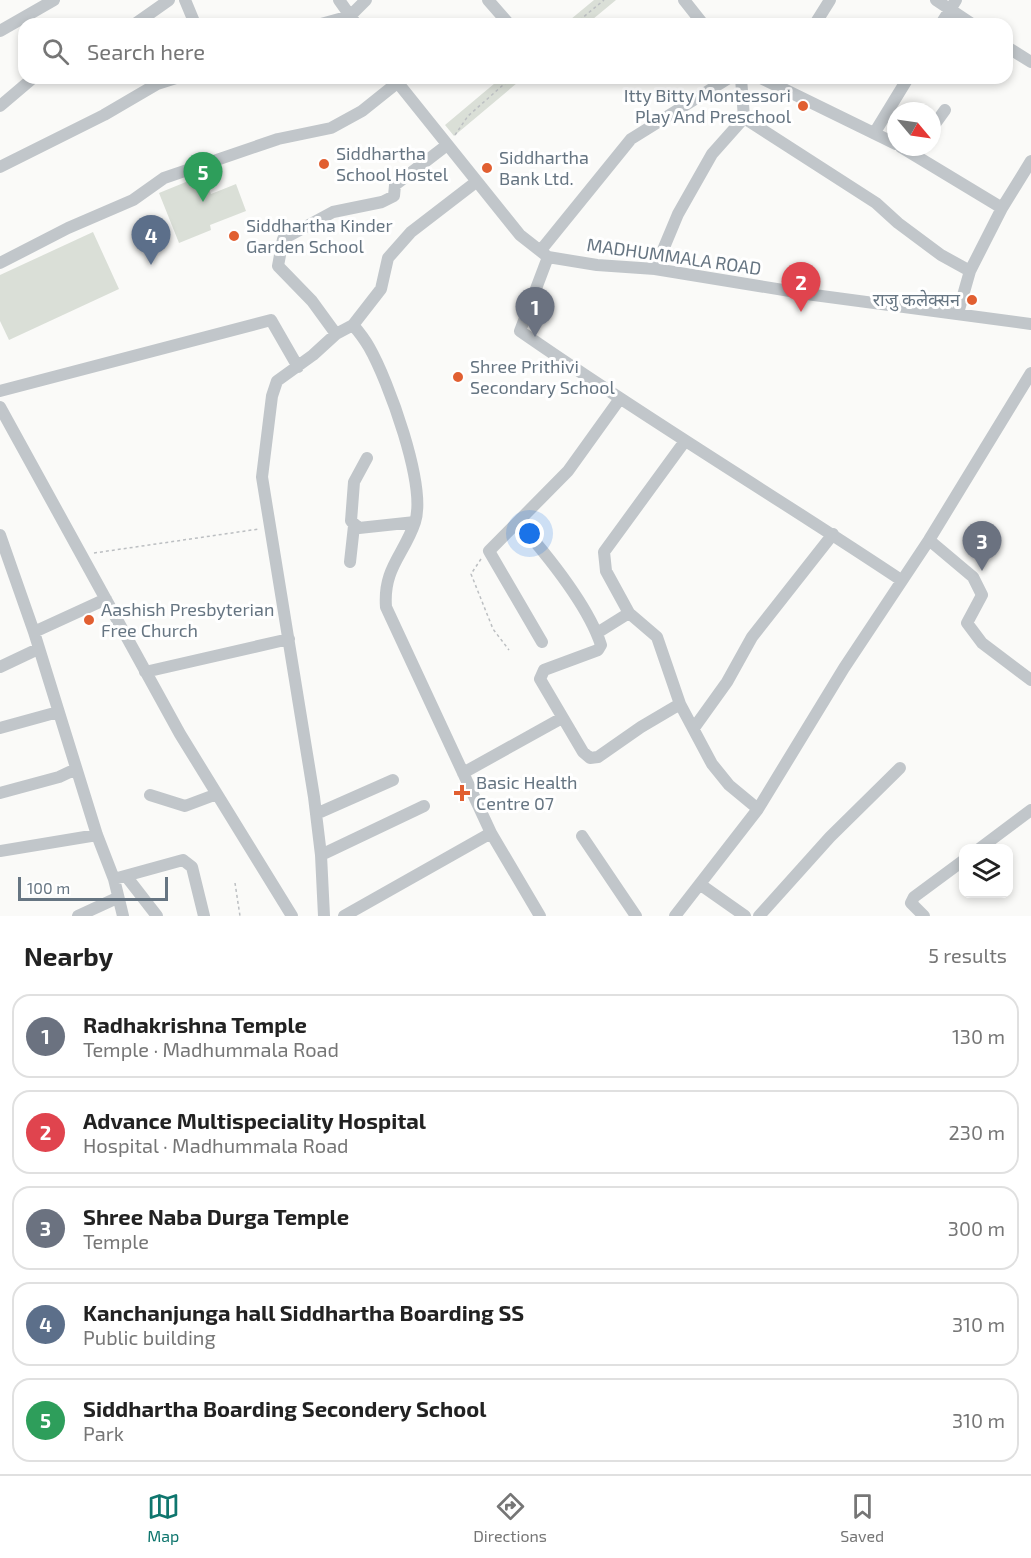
<!DOCTYPE html>
<html lang="en">
<head>
<meta charset="utf-8">
<style>
  :root { --surface:#fff; --page:#f6f6f6; --text:#222; --muted:#767676; --line:#e0e0e0; --accent:#0f766e }
  body { margin:0; font-family:"Exo 2","Noto Sans Devanagari",sans-serif; background:var(--page); color:var(--text) }
  .controls { position:absolute; right:18px; bottom:18px; display:grid; overflow:hidden; border-radius:12px; box-shadow:0 3px 9px #0003 }
  .controls button { width:54px; height:54px; display:grid; place-items:center; padding:0; border:0; border-bottom:2px solid var(--line); background:var(--surface); color:var(--text); font:30px sans-serif }
  .compass { position:absolute; left:887px; top:102px; width:54px; height:54px; border-radius:50%; background:var(--surface); box-shadow:0 3px 9px #0003; rotate:119deg }
  .scale { position:absolute; left:18px; bottom:15px; width:150px; box-sizing:border-box; padding-left:6px; border:3px solid #667582; border-top:0; font-size:16px; line-height:21px; white-space:nowrap; color:#667582; -webkit-text-stroke:4px #fff; paint-order:stroke }
  .you { position:absolute; left:530px; top:534px; width:21px; height:21px; margin:-15px; border:4px solid #fff; border-radius:50%; background:#1a73e8; box-shadow:0 0 0 9px #1a73e833 }
  .badge { display:grid; place-items:center; width:39px; height:39px; border-radius:50%; background:var(--accent); color:#fff; font-size:20px; font-weight:700 }
  .pin { position:absolute; translate:-50% -50px; filter:drop-shadow(0 2px 3px #0008) }
  .pin::after { content:''; position:absolute; top:32px; width:21px; height:18px; background:inherit; clip-path:polygon(0 0,100% 0,50% 100%) }
  .list { margin:0; padding:0; list-style:none }
  h2 { display:flex; justify-content:space-between; align-items:center; height:78px; margin:0; padding:0 24px; font-size:26px }
  h2 small { font-size:20px; font-weight:400; color:var(--muted) }
  .list li { display:grid; grid-template-columns:39px 1fr auto; gap:18px; align-items:center; box-sizing:border-box; height:84px; margin:0 12px 12px; padding:0 12px; border:2px solid var(--line); border-radius:18px }
  .list b { display:block; font-size:22px; white-space:nowrap }
  .list p { margin:0; font-size:20px; white-space:nowrap; color:var(--muted) }
  .list em { font-size:20px; font-style:normal; color:var(--muted) }
  .icon { flex:none; width:33px; height:33px; fill:none; stroke:currentColor; stroke-width:2; stroke-linecap:round; stroke-linejoin:round }
  .map { position:relative; flex:none; width:1031px; height:916px; overflow:hidden }
  .search { position:absolute; background:var(--surface); box-shadow:0 3px 9px #0003; left:18px; right:18px; top:18px; height:66px; display:flex; align-items:center; gap:15px; box-sizing:border-box; padding:0 21px; border-radius:18px; color:var(--muted); font-size:22px }
  .sheet { height:558px; background:var(--surface) }
  nav { display:flex; justify-content:space-around; align-items:center; box-sizing:border-box; height:84px; border-top:2px solid var(--line); background:var(--surface); font-size:16px; color:var(--muted) }
  nav a { display:grid; justify-items:center; gap:3px }
  nav .on { color:var(--accent) }
  .map>svg:first-child { display:block }
</style>
</head>
<body>
<div class="map">
<svg width="1031" height="916" viewBox="0 0 1031 916">
  <rect width="100%" height="100%" fill="#fafaf8"/>
  <path fill="#dadfd7" d="M594 0H616L587 24H565Z
    M501 78H523L454 136 445 125Z
    M203 175 211 194 236 184 246 211 210 225 211 230 179 243 159 193Z
    M93 232 119 289 9 340 0 321V275Z"/>
  <g fill="none" stroke-linecap="round" stroke-linejoin="round">
    <path stroke="#bcbfc2" stroke-width="1.5" stroke-dasharray="3 3" stroke-linecap="butt" d="M575 24 604 0
      M455 135 468 116 511 78
      M94 553 259 529
      M481 559 471 574 493 629 509 650
      M235 883 240 916"/>
    <path stroke="#c1c6ca" stroke-width="12" d="M185 0 195 24
      M339 0 356 24
      M488 0 509 24
      M684 0 703 24
      M936 0 972 24
      M135 24 169 0
      M321 24 350 16 366 0
      M815 24 830 0
      M941 24 956 0
      M0 31 54 0
      M1007 47 1031 62
      M394 78 520 235 548 257 597 265 655 269 814 295 1031 324
      M761 78 896 144
      M0 106 33 78
      M744 118 876 203 898 223 941 255 970 271
      M932 128 945 110
      M875 132 908 78
      M901 147 1002 208
      M0 167 104 115 157 84 176 78
      M541 250 631 139 729 78
      M548 257 520 331C645 418 775 496 901 580
      M0 263 68 228 133 200 164 178 278 139 331 128 362 111 397 83
      M655 269 678 214 712 154 744 118 741 78
      M958 313 970 271 1002 208 1031 161
      M353 325C359 332 365 340 369 347 388 380 427 486 415 522 404 555 383 568 386 607L491 833 540 916
      M336 334 312 301 278 266 283 239 333 212 382 202 394 196 395 185 447 145
      M0 391 271 320 298 367
      M0 407 180 734 292 916
      M685 441 604 552 606 571 629 613 657 637 680 704 712 764 729 785 758 809
      M367 458 354 482 351 521 359 528 415 522
      M519 523C547 555 588 605 601 645L598 650 544 670 540 679 583 752 590 758 598 757 641 727 680 704
      M0 535 34 632
      M929 540 973 577 982 595 967 623 982 643 1031 680
      M350 562 354 526
      M106 599 34 632 97 835 114 879 123 916
      M597 633 629 613
      M542 642 489 551 568 471 619 400
      M0 667 38 649
      M145 672 289 639
      M0 728 58 712
      M694 728 727 682 752 637 833 534
      M463 773 562 718
      M0 793 59 777 76 769
      M150 795 185 806 217 794
      M316 814 393 780
      M582 836 636 916
      M979 849 1031 810
      M0 851 97 835
      M321 855 424 806
      M126 876 157 916
      M114 879 183 860 192 867 204 916
      M701 885 745 916
      M78 916 117 898
      M324 916 321 855 314 797 262 477 272 396 277 381 313 355 336 334 353 325 381 289 388 258 411 232 476 182
      M344 916 491 833
      M675 916 758 809 844 668 929 540 1031 373
      M759 916 830 837 900 768
      M924 916 911 903 914 897 964 860"/>
  </g>
  <g fill="#e15f31" stroke="#fff" stroke-width="2">
    <circle cx="803" cy="106" r="6"/>
    <circle cx="324" cy="164" r="6"/>
    <circle cx="487" cy="168" r="6"/>
    <circle cx="234" cy="236" r="6"/>
    <circle cx="972" cy="300" r="6"/>
    <circle cx="458" cy="377" r="6"/>
    <circle cx="89" cy="620" r="6"/>
    <path d="M459 784h6v6h6v6h-6v6h-6v-6h-6v-6h6z"/>
  </g>
  <g text-anchor="middle" stroke-width="6" stroke-linejoin="round" paint-order="stroke">
    <g font-size="18" fill="#667582" stroke="#fff" text-anchor="start">
      <text x="791" y="102" text-anchor="end">Itty Bitty Montessori<tspan x="791" dy="21">Play And Preschool</tspan></text>
      <text x="336" y="160">Siddhartha<tspan x="336" dy="21">School Hostel</tspan></text>
      <text x="499" y="164">Siddhartha<tspan x="499" dy="21">Bank Ltd.</tspan></text>
      <text x="246" y="232">Siddhartha Kinder<tspan x="246" dy="21">Garden School</tspan></text>
      <text x="960" y="306" text-anchor="end">राजु कलेक्सन</text>
      <text x="470" y="373">Shree Prithivi<tspan x="470" dy="21">Secondary School</tspan></text>
      <text x="101" y="616">Aashish Presbyterian<tspan x="101" dy="21">Free Church</tspan></text>
      <text x="476" y="789">Basic Health<tspan x="476" dy="21">Centre 07</tspan></text>
    </g>
    <g font-size="18" fill="#667582" stroke="#fff">
      <text transform="translate(674 257) rotate(8)" y="6">MADHUMMALA ROAD</text>
    </g>
  </g>
</svg>
<div class="controls">
<button><svg class="icon" aria-label="layers" viewBox="0 0 24 24"><path d="M12 4l9 5-9 5-9-5zM3 14l9 5 9-5"/></svg></button>
</div>
<svg class="compass" viewBox="-18 -18 36 36"><path d="M0-13l5 13h-10z" fill="#e53935"/><path d="M0 13l5-13h-10z" fill="#767676"/></svg>
<div class="scale">100 m</div>
<div class="you"></div>
<div class="pin badge" style="left:535px;top:337px;background:#6b7280">1</div>
<div class="pin badge" style="left:801px;top:312px;background:#e0444e">2</div>
<div class="pin badge" style="left:982px;top:571px;background:#6b7280">3</div>
<div class="pin badge" style="left:151px;top:265px;background:#5c6f8a">4</div>
<div class="pin badge" style="left:203px;top:202px;background:#2e9e5b">5</div>
<div class="search"><svg class="icon" aria-label="search" viewBox="0 0 24 24"><circle cx="10" cy="10" r="6"/><path d="M15 15l6 6"/></svg>Search here</div>
</div>
<section class="sheet">
<h2>Nearby<small>5 results</small></h2>
<ul class="list">
<li><span class="badge" style="background:#6b7280">1</span><div><b>Radhakrishna Temple</b><p>Temple · Madhummala Road</p></div><em>130 m</em></li>
<li><span class="badge" style="background:#e0444e">2</span><div><b>Advance Multispeciality Hospital</b><p>Hospital · Madhummala Road</p></div><em>230 m</em></li>
<li><span class="badge" style="background:#6b7280">3</span><div><b>Shree Naba Durga Temple</b><p>Temple</p></div><em>300 m</em></li>
<li><span class="badge" style="background:#5c6f8a">4</span><div><b>Kanchanjunga hall Siddhartha Boarding SS</b><p>Public building</p></div><em>310 m</em></li>
<li><span class="badge" style="background:#2e9e5b">5</span><div><b>Siddhartha Boarding Secondery School</b><p>Park</p></div><em>310 m</em></li>
</ul>
</section>
<nav>
<a class="on"><svg class="icon" aria-label="map" viewBox="0 0 24 24"><path d="M3 6l6-2 6 2 6-2v14l-6 2-6-2-6 2zM9 4v14M15 6v14"/></svg>Map</a>
<a><svg class="icon" aria-label="directions" viewBox="0 0 24 24"><path d="M12 3l9 9-9 9-9-9zM9 14v-3h6M13 9l2 2-2 2"/></svg>Directions</a>
<a><svg class="icon" aria-label="saved" viewBox="0 0 24 24"><path d="M7 4h10v16l-5-4-5 4z"/></svg>Saved</a>
</nav>
</body>
</html>
